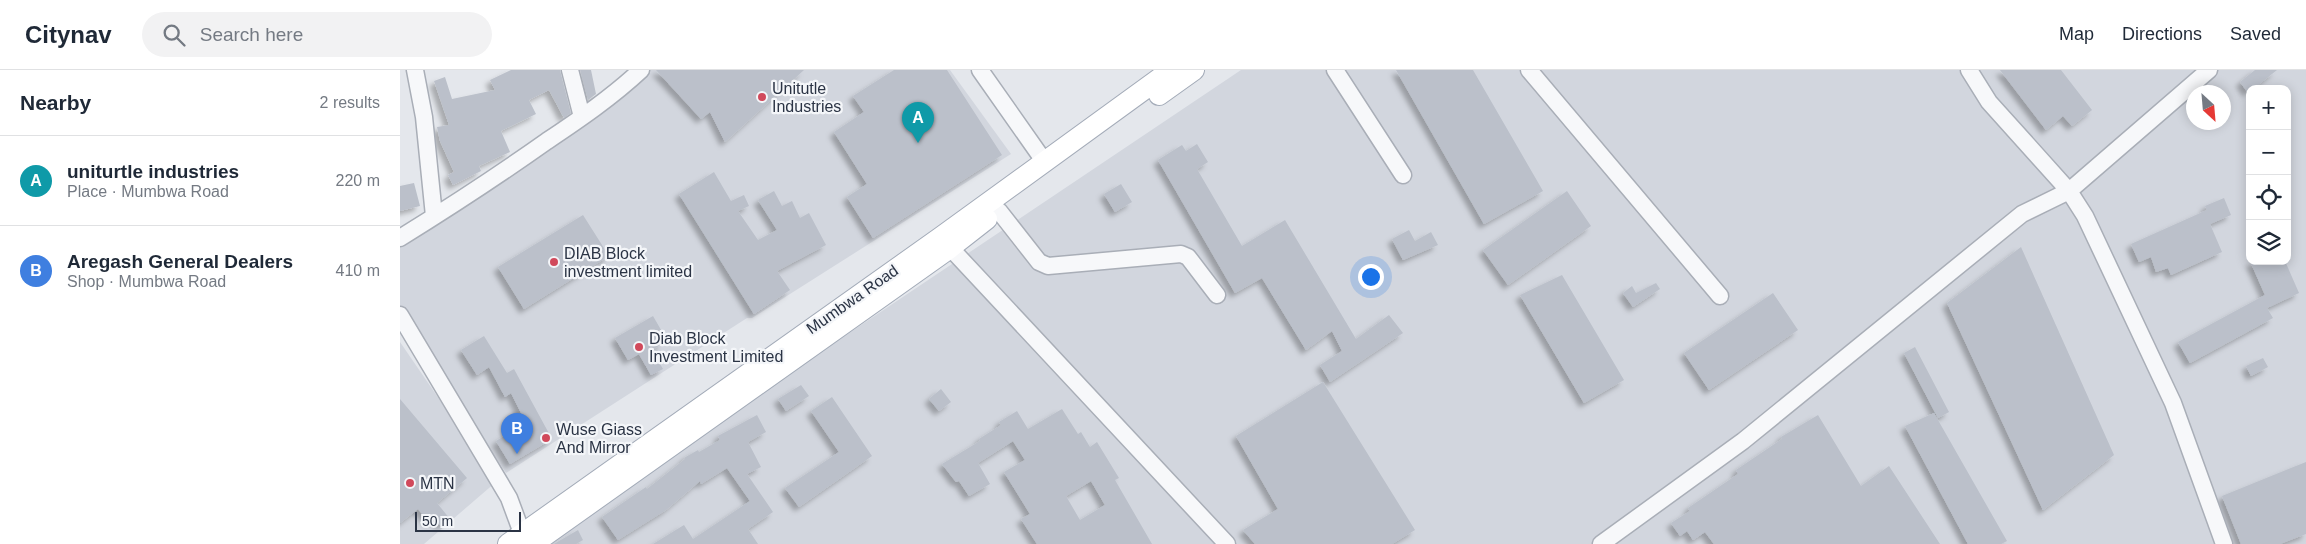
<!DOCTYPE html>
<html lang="en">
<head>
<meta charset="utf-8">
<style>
  :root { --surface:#fff; --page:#f2f2f3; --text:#1f2937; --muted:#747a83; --line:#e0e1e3; --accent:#2563eb }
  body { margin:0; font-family:Helvetica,sans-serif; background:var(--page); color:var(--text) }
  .controls { position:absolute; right:15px; top:15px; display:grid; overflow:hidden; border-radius:10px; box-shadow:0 2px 12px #0003 }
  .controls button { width:45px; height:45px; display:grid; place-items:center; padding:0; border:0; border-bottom:1px solid var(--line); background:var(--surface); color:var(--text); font:25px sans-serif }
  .compass { position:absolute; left:1786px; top:15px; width:45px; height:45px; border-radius:50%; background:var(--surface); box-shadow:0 2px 12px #0003; rotate:154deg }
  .scale { position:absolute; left:15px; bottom:12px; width:106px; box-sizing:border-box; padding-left:5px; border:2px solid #2b3445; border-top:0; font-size:14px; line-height:18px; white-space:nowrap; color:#2b3445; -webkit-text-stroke:4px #f4f6f9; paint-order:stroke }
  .you { position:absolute; left:970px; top:206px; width:18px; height:18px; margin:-12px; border:4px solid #fff; border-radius:50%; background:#1a73e8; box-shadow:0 0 0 8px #1a73e833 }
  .badge { display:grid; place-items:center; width:32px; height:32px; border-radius:50%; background:var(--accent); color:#fff; font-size:16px; font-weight:700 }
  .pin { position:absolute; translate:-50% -41px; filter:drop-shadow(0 1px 2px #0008) }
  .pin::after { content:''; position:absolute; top:26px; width:18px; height:15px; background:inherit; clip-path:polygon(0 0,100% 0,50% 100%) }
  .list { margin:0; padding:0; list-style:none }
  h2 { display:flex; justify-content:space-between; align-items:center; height:65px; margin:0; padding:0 20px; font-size:21px }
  h2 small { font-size:16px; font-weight:400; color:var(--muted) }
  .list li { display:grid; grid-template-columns:32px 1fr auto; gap:15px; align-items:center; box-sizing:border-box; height:90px; padding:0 20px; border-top:1px solid var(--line) }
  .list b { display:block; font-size:19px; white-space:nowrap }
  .list p { margin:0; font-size:16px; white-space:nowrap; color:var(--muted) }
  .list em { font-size:16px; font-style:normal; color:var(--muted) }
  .icon { flex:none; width:28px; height:28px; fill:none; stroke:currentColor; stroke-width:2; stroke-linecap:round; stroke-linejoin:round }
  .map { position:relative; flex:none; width:1906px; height:474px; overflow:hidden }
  header { display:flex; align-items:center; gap:30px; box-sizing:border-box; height:70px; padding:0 25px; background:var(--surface); border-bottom:1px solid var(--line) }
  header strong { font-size:24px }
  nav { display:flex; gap:28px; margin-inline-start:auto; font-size:18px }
  .search { width:350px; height:45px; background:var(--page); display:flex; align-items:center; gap:12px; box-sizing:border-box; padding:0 18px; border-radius:28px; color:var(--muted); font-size:19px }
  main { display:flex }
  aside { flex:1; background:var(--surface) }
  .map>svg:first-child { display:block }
</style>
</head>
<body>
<header>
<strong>Citynav</strong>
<div class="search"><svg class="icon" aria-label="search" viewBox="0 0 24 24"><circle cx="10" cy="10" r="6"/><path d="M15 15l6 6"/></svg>Search here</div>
<nav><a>Map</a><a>Directions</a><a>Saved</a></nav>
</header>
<main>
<aside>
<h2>Nearby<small>2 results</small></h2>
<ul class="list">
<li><span class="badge" style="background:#0f9aa8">A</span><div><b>uniturtle industries</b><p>Place · Mumbwa Road</p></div><em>220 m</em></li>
<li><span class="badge" style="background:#3f7fe0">B</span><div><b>Aregash General Dealers</b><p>Shop · Mumbwa Road</p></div><em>410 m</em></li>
</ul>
</aside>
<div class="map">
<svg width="1906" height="474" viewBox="0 0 1906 474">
  <defs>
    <filter id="shadow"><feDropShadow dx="-4.5" dy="4.5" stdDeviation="2.5" flood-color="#0004"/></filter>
  </defs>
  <rect width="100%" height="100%" fill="#e4e7ec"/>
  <path fill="#d2d6de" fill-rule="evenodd" d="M247 0H550L611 84 352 248H347L106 403 0 246V177L219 25Z
    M841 0H1906V474H135ZM1850 19H1887V191H1850ZM1794 22H1824V52H1794Z
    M0 272 96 412 24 474H0Z"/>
  <path fill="#bbc0ca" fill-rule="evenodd" filter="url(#shadow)" d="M111 0H160L171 43 164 48 149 20 129 30 136 44 101 61 110 82 79 96 81 101 53 115 48 105 54 102 40 71 37 57 49 55 34 11 45 7 52 29 95 20 90 10Z
    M180 0H191L196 24 188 30Z
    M256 0H404L325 72 310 42 301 49Z
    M494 0H547L602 85 473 168 447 127 467 114 434 62 464 42 453 26Z
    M996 0H1073L1143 121 1084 154Z
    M1600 0H1661L1692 40 1672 56 1663 46 1646 60Z
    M1855 0H1877L1853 19H1850L1848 23 1840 12Z
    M797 74 808 92 797 99 842 176 885 150 956 269 989 245 1003 263 930 312 920 295 942 281 932 261 906 280 862 208 835 223 758 90 782 75 786 81Z
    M314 102 331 131 344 125 349 136 338 141 358 170 377 160 358 130 374 121 382 136 392 131 400 148 409 143 426 175 377 201 390 220 354 244 279 124Z
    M14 113 20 136 0 141V116Z
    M721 114 732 132 715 142 704 124Z
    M1167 121 1191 156 1108 215 1083 180Z
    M1824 128 1831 145 1810 154 1822 182 1771 205 1768 198 1756 202 1751 187 1739 192 1731 174 1807 140 1805 136Z
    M183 145 209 186 124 239 98 197Z
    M1009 160 1015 171 1031 162 1038 175 1003 190 992 169Z
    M1621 177 1714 385 1643 440 1547 233Z
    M1850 191H1885L1899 223 1867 238 1873 248 1790 293 1778 272 1865 225Z
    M1162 205 1224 310 1184 333 1120 225Z
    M1256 213 1260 219 1233 237 1223 223 1232 216 1236 223Z
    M1373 223 1398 260 1309 320 1284 283Z
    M253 246 264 265 259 268 262 274 252 280 263 299 251 305 239 284 228 290 215 268Z
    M84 266 107 303 114 299 152 369 110 394 96 371 126 353 111 323 105 327 89 297 77 305 61 280Z
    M1515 277 1549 342 1538 348 1504 283Z
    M1863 288 1868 297 1851 306 1846 296Z
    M923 312 1015 460 992 474H855L843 460 878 439 836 366Z
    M401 315 409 326 386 341 378 329Z
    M541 319 551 332 539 341 529 329Z
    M432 327 472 386 399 437 385 418 439 382 411 341Z
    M0 329 67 408 37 433 50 449 41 456 34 448 29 452 18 439 0 453Z
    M662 339 678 364 681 362 690 377 697 372 719 408 715 410 752 474H637L621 449 630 444 604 402 625 390 613 371 578 393 590 414 569 426 559 411 556 412 542 394 580 371 579 369 601 355 599 352 617 341 628 359ZM691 411 705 435 680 450 666 426Z
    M1534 343 1607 471 1601 474H1568L1505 356Z
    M357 345 366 362 348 372 361 397 347 404 373 442 348 459 358 474H253L284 455 293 469 350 431 327 398 301 414 300 411 266 440 218 470 202 447 246 417 247 419 285 389 284 388 298 380 299 382 320 370 318 366Z
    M1418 345 1461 416 1489 396 1540 474H1314L1305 462 1293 470 1287 461 1280 466 1271 453 1290 441 1288 438 1338 404 1336 400 1382 369 1381 367Z
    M1906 392V464L1880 474H1841L1822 426Z
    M178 460 183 470 176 474H154Z"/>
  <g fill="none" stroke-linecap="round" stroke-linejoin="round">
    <defs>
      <path id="minor" d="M15 0 24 47 34 146
        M170 0 182 47
        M580 0 644 91
        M935 0 1003 105
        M1129 0 1320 226
        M1569 0 1589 32 1669 121 1685 146 1773 333 1824 474
        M599 141 639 192 648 196 781 184 788 187 817 225
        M0 168C50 137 99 105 147 71 180 49 212 27 241 0
        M542 169 827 474
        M0 245 109 428 126 474
        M1201 474 1343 371 1622 144 1669 121 1809 0"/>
      <path id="major" d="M759 25 794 0
        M108 474 541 167 771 0
        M133 474 550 178 587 149"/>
    </defs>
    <use href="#minor" stroke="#a9aeb7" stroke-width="19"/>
    <use href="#major" stroke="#a3abb8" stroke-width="22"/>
    <use href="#minor" stroke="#f7f8fa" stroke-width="16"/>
    <use href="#major" stroke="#fff" stroke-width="20"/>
  </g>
  <g fill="#d1495b" stroke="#f4f6f9" stroke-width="2">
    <circle cx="362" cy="27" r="5"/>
    <circle cx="154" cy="192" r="5"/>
    <circle cx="239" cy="277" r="5"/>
    <circle cx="146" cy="368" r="5"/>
    <circle cx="10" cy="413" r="5"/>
  </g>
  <g text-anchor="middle" stroke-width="4.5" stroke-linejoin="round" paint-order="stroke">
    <g font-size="16" fill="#2b3445" stroke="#f4f6f9" text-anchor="start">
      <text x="372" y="24">Unitutle<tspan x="372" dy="18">Industries</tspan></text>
      <text x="164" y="189">DIAB Block<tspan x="164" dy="18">investment limited</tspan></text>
      <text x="249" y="274">Diab Block<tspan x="249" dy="18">Investment Limited</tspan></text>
      <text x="156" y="365">Wuse Giass<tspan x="156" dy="18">And Mirror</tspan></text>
      <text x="20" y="419">MTN</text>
    </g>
    <g font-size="16" fill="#2b3445" stroke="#f4f6f9">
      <text transform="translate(452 229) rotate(-35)" y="6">Mumbwa Road</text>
    </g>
  </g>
</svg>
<div class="controls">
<button>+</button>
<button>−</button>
<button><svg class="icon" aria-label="locate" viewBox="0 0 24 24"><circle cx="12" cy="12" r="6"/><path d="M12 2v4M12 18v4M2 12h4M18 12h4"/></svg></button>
<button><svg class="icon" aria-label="layers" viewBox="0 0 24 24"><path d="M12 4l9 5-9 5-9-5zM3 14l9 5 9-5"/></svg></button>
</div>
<svg class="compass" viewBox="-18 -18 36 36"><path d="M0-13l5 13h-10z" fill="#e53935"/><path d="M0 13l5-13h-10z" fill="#747a83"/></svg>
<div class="scale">50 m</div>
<div class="you"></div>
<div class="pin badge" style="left:518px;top:73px;background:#0f9aa8">A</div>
<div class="pin badge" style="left:117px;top:384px;background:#3f7fe0">B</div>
</div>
</main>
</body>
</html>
